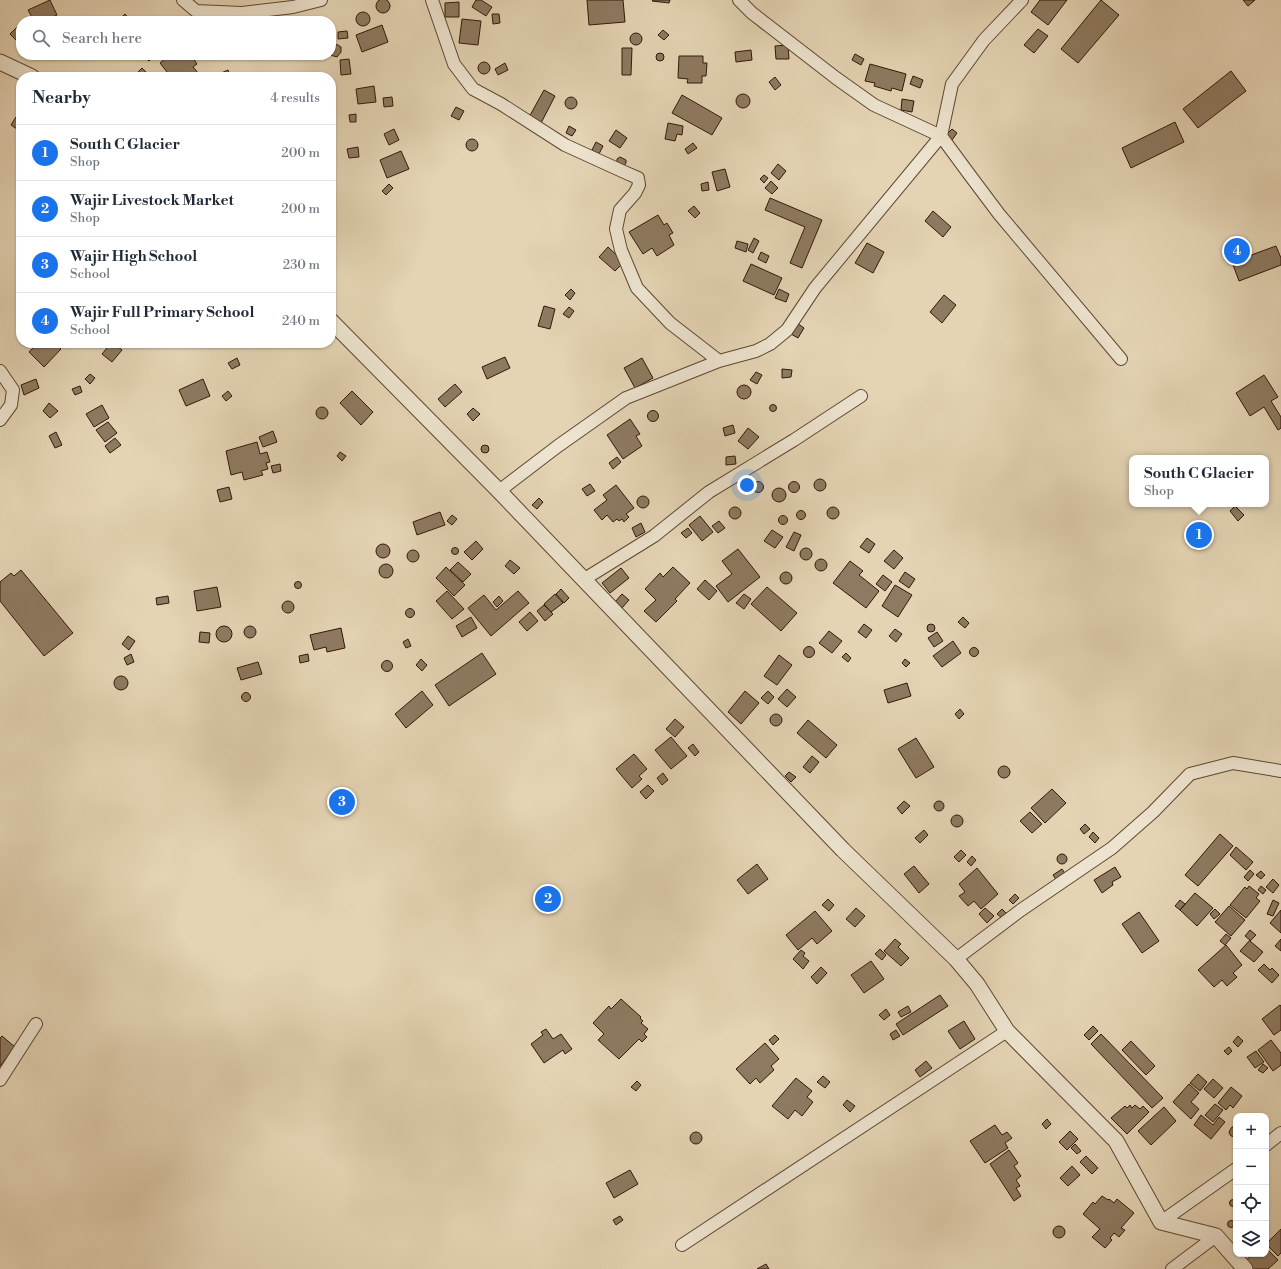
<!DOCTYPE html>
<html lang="en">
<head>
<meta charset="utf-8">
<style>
  :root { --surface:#fff; --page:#f6f6f7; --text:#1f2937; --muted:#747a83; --line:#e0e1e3; --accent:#1a73e8 }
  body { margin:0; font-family:"Libre Bodoni",serif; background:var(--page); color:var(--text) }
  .controls { position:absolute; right:12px; bottom:12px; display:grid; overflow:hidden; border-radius:8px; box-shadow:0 1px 3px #0004 }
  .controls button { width:36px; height:36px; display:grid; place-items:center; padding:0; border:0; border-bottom:1px solid var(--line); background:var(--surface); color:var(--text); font:20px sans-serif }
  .you { position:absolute; left:747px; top:485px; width:14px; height:14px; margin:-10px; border:3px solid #fff; border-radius:50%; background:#1a73e8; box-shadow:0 0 0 6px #1a73e833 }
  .badge { display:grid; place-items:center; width:26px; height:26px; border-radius:50%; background:var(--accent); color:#fff; font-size:13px; font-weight:700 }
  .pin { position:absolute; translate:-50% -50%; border:2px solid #fff; box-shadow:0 1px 4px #0006 }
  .popup { position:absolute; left:1129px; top:455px; width:140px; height:52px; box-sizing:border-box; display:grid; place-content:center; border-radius:8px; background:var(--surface); filter:drop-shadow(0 1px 3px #0005); font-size:13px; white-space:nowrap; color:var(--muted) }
  .popup b { font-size:15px; color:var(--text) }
  .popup::after { content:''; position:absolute; left:50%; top:100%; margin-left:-8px; border:8px solid transparent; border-top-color:var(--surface) }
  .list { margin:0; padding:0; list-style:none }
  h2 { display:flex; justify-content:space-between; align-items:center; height:52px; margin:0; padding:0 16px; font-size:17px }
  h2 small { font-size:13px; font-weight:400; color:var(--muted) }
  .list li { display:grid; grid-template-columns:26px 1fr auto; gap:12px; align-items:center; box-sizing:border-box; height:56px; padding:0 16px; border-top:1px solid var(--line) }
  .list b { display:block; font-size:15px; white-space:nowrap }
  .list p { margin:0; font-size:13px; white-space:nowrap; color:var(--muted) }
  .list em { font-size:13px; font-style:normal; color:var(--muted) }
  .icon { flex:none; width:22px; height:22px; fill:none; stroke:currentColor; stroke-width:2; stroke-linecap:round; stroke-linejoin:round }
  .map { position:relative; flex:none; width:1281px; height:1269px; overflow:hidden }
  .search { position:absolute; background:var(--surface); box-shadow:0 1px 3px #0004; left:16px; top:16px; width:320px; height:44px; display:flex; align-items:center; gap:10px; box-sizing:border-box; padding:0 14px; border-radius:16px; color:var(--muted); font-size:15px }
  .panel { position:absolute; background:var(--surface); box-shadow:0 1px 3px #0004; left:16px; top:72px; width:320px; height:276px; border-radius:16px }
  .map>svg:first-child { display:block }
</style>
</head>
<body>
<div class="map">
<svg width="1281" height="1269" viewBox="0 0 1281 1269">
  <rect width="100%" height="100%" fill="#e4d4b4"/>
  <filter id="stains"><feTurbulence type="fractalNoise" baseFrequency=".005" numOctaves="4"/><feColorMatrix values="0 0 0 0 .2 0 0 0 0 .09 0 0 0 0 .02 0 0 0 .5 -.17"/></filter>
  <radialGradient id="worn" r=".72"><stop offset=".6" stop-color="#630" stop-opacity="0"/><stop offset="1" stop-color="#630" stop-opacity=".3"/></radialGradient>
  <path fill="#8e7a61" stroke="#311808" d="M376 6a7 7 0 1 1 14 0a7 7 0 1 1-14 0Z
    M50 0 57 15 44 21H34L28 10Z
    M476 0H481L492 7 486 16 472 7Z
    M587 0H623L625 22 589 25Z
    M653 0H670L669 3 652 1Z
    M1040 0H1067L1048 25 1031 12Z
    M1101 0 1119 15 1078 63 1061 49Z
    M1243 0H1255L1248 6Z
    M459 2V17H445V3Z
    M356 19a7 7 0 1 1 14 0a7 7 0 1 1-14 0Z
    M125 14 131 21H117Z
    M492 14H499L500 23 493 24Z
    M462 19 481 21 478 45 459 43Z
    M382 25 388 42 362 52 356 35Z
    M18 26 21 29V39L18 42 10 34Z
    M1038 29 1048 36 1034 53 1024 45Z
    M663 30 669 35 664 40 658 35Z
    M347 31 348 38 338 39V32Z
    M630 39a6 6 0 1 1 12 0a6 6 0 1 1-12 0Z
    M333 44 338 45 341 47V52L337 57 330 55 331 45Z
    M788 45 789 59H776L775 46Z
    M622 48H632L631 75H622Z
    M751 50 752 60 736 62 735 52Z
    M656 57a4 4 0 1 1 8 0a4 4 0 1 1-8 0Z
    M855 54 864 59 861 65 852 60Z
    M144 55H155L149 61 143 56Z
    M170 55H196L193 58 197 64 193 67 199 74 195 77H171L160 63Z
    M679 56H703V63H707L706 76H702V83H687L688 79 678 78Z
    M349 59 351 74 341 75 340 60Z
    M478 68a6 6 0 1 1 12 0a6 6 0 1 1-12 0Z
    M505 63 508 70 498 75 495 69Z
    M870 64 906 74 902 91 892 88 891 91 874 86 875 83 865 81Z
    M142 68 151 77H133Z
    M228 70 230 77H220L219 74Z
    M1231 71 1246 91 1198 128 1183 109Z
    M302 73V77H282Z
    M913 76 923 80 920 88 910 84Z
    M775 77 781 85 775 90 769 82Z
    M374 86 376 102 358 104 356 89Z
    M544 90 555 96 540 125 528 119Z
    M736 101a7 7 0 1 1 14 0a7 7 0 1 1-14 0Z
    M682 95 722 118 712 135 672 113Z
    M565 103a6 6 0 1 1 12 0a6 6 0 1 1-12 0Z
    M392 97 393 106 384 107 383 98Z
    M902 99 914 101 912 112 901 110Z
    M333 105 335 117 331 118V106Z
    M456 107 464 111 459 120 451 116Z
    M356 114V122H350L349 115Z
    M16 117 21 121 17 129 11 125Z
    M1175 122 1184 142 1131 168 1122 148Z
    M668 123 683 126 682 135 677 134 675 141 665 139Z
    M569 126 576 130 572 136 566 133Z
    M394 129 399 140 389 145 384 134Z
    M952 129 957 133 952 140 946 135Z
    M616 130 627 138 620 148 609 141Z
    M466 145a6 6 0 1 1 12 0a6 6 0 1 1-12 0Z
    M596 142 603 146 599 154 592 150Z
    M693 143 697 148 688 154 685 149Z
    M358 147 359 157 349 158 347 149Z
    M401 151 409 169 387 178 380 160Z
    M620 157 626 160V163L624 166 617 162V159Z
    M778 164 786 171 779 180 771 173Z
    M725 169 730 187 717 191 712 172Z
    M764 175 768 178 764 183 760 179Z
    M771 181 778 188 772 194 765 188Z
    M708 182 709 190 702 191 701 184Z
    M389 184 393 188 386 195 382 191Z
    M770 198 822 220 802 268 790 263 805 227 765 210Z
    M694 206 700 213 695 218 688 211Z
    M933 211 951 227 943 237 925 221Z
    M658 215 664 225 667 223 673 233 669 235 674 245 657 256 652 248 643 254 629 232Z
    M754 238 759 241 753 253 748 250Z
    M737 241 748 244 746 252 735 248Z
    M867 243 884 252 873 273 855 263Z
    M1276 246 1281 258V265L1239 281 1232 262Z
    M608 247 624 262 615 271 599 257Z
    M761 252 769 256 766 263 758 259Z
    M751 264 782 278 774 295 743 281Z
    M571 289 575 293 570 300 565 295Z
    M779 289 789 294 786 302 775 298Z
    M944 295 956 305 942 323 930 312Z
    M544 306 555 309 550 329 538 326Z
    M569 307 574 311 569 318 563 314Z
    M797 323 804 328 798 338 791 334Z
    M38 343H55L61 349 44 367 29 352Z
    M111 343H113L122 350 112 362 102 354Z
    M505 357 510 368 487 379 482 367Z
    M237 358 240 365 232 369 228 363Z
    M642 358 653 378 635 388 624 368Z
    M782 369 792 370 791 377 782 378Z
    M756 372 762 375 757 384 750 380Z
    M90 374 95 378 90 384 85 379Z
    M1264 375 1278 397 1271 401 1281 417V428L1278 430 1264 407 1250 416 1236 393Z
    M36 379 39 388 24 395 21 385Z
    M203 379 210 396 186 406 179 390Z
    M455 384 462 392 445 407 438 399Z
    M737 392a7 7 0 1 1 14 0a7 7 0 1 1-14 0Z
    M80 386 82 392 75 395 72 389Z
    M228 391 232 396 226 401 222 396Z
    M352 391 373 412 361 425 340 403Z
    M49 403 58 411 50 418 43 411Z
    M769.5 408a3.5 3.5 0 1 1 7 0a3.5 3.5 0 1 1-7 0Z
    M102 405 109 418 94 427 86 414Z
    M316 413a6 6 0 1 1 12 0a6 6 0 1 1-12 0Z
    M473 408 480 414 473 421 467 414Z
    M647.5 416a5.5 5.5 0 1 1 11 0a5.5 5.5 0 1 1-11 0Z
    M630 419 640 434 636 436 642 446 623 459 607 435Z
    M108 422 117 433 105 442 96 430Z
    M733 425 735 433 725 436 723 428Z
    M748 428 759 437 748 449 738 441Z
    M273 431 277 442 263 447 259 437Z
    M56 432 62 445 55 448 49 436Z
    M115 438 121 445 110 453 105 446Z
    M257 442 260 454 267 452 270 462 266 463 268 469 261 471 263 475 244 480 242 472 231 475 226 451Z
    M481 449a4 4 0 1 1 8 0a4 4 0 1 1-8 0Z
    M340 452 346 456 342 461 337 456Z
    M735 456 736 464 726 465V457Z
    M617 457 621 462 613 469 609 463Z
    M280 464 281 471 273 473 271 466Z
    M814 485a6 6 0 1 1 12 0a6 6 0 1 1-12 0Z
    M752.5 487a5.5 5.5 0 1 1 11 0a5.5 5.5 0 1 1-11 0Z
    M788.5 487a5.5 5.5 0 1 1 11 0a5.5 5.5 0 1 1-11 0Z
    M590 484 595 491 587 496 582 489Z
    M616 485 634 508 626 514 629 517 624 522 622 519 619 521 617 519 613 522 607 515 602 520 594 510 607 500 603 495Z
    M229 487 232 499 220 502 217 490Z
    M772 495a7 7 0 1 1 14 0a7 7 0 1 1-14 0Z
    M637 502a6 6 0 1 1 12 0a6 6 0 1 1-12 0Z
    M539 498 543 502 537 509 532 505Z
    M1235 506 1244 515 1238 521 1230 511Z
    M729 513a6 6 0 1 1 12 0a6 6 0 1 1-12 0Z
    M827 513a6 6 0 1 1 12 0a6 6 0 1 1-12 0Z
    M796.5 515a4.5 4.5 0 1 1 9 0a4.5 4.5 0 1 1-9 0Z
    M440 512 445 525 417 535 413 522Z
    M452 515 457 519 452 525 447 521Z
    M778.5 520a4.5 4.5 0 1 1 9 0a4.5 4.5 0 1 1-9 0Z
    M700 516 713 532 702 541 689 525Z
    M719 521 725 528 718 533 712 526Z
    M641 523 645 532 636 537 632 528Z
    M688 528 692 533 686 538 681 533Z
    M772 530 783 537 775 548 764 541Z
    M794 532 801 535 794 551 786 547Z
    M867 538 875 544 869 553 860 547Z
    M476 541 483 549 472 560 464 552Z
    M376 551a7 7 0 1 1 14 0a7 7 0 1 1-14 0Z
    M451.5 551a3.5 3.5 0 1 1 7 0a3.5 3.5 0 1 1-7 0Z
    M800 554a6 6 0 1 1 12 0a6 6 0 1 1-12 0Z
    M738 549 760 577 728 602 716 586 732 574 722 561Z
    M407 556a6 6 0 1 1 12 0a6 6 0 1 1-12 0Z
    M894 550 903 558 894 569 884 561Z
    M815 565a6 6 0 1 1 12 0a6 6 0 1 1-12 0Z
    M510 560 520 568 514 574 505 566Z
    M850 561 863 571 859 575 879 591 866 608 833 583Z
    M458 562 471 574 463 582 450 570Z
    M379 571a7 7 0 1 1 14 0a7 7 0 1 1-14 0Z
    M446 567 465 585 454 596 436 578Z
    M673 567 690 583 675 599 677 601 656 622 644 611 656 600 645 589 660 573 663 577Z
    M621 568 629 578 610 593 602 583Z
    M21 570 73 633 44 656 0 601V582L11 573 14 576Z
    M780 578a6 6 0 1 1 12 0a6 6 0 1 1-12 0Z
    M905 572 915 579 909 588 899 581Z
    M883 575 892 582 885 591 876 584Z
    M705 580 717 591 709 600 697 589Z
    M294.5 585a3.5 3.5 0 1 1 7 0a3.5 3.5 0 1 1-7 0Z
    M895 585 912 595 898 617 882 606Z
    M217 587 221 607 197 611 194 591Z
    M767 587 797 613 781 631 751 604Z
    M561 589 569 598 564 603 556 594Z
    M447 591 464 609 452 619 436 601Z
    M518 591 529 603 491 636 468 608 484 595 496 610Z
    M555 594 563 603 551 612 544 604Z
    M622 594 629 600 622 608 615 602Z
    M744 594 751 599 744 609 736 603Z
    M168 596 169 603 157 605 156 598Z
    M499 596 503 601 497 607 493 602Z
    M282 607a6 6 0 1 1 12 0a6 6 0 1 1-12 0Z
    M544 605 553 614 545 621 537 611Z
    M405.5 613a4.5 4.5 0 1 1 9 0a4.5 4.5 0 1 1-9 0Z
    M530 612 538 621 527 631 519 622Z
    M471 617 477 628 462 637 456 626Z
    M963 617 969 623 965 628 958 622Z
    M927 628a4 4 0 1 1 8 0a4 4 0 1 1-8 0Z
    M864 624 872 630 866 638 858 632Z
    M244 632a6 6 0 1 1 12 0a6 6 0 1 1-12 0Z
    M216 634a8 8 0 1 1 16 0a8 8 0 1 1-16 0Z
    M341 628 345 648 327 652 326 647 314 650 310 635Z
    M895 629 902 634 896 642 889 636Z
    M829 631 842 641 832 653 819 643Z
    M200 632 210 633 209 643 199 642Z
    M937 632 943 641 934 647 928 638Z
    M128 636 135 641 129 650 122 644Z
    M408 639 411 646 406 648 403 642Z
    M953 641 961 653 942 667 933 656Z
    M803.5 652a5.5 5.5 0 1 1 11 0a5.5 5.5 0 1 1-11 0Z
    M969.5 652a4.5 4.5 0 1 1 9 0a4.5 4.5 0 1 1-9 0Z
    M482 653 496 674 449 706 435 685Z
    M846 653 851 658 848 662 842 657Z
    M131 654 134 662 127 665 124 658Z
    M308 654 309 661 300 663 299 656Z
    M779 655 792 665 777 685 764 676Z
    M421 659 427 665 422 671 416 665Z
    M905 659 910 663 906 667 902 663Z
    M381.5 666a5.5 5.5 0 1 1 11 0a5.5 5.5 0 1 1-11 0Z
    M258 662 262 674 241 680 237 668Z
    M114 683a7 7 0 1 1 14 0a7 7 0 1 1-14 0Z
    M907 683 911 696 888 703 884 690Z
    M787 689 796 697 787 707 778 699Z
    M422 691 433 705 406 728 395 714Z
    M745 691 759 703 741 724 728 712Z
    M768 691 774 697 768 704 761 698Z
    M241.5 697a4.5 4.5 0 1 1 9 0a4.5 4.5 0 1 1-9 0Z
    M960 709 964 714 959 719 955 714Z
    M770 720a6 6 0 1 1 12 0a6 6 0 1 1-12 0Z
    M675 719 684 727 675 737 666 729Z
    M808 720 837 745 826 758 797 733Z
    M671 737 687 756 671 769 655 750Z
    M916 738 934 767 916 778 898 749Z
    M693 744 699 752 695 756 688 748Z
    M634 754 647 769 639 776 642 779 632 788 616 769Z
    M812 756 819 762 810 773 803 767Z
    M998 772a6 6 0 1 1 12 0a6 6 0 1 1-12 0Z
    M789 772 796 777 791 782 785 776Z
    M663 773 668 780 662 785 657 778Z
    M648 785 654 791 646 799 640 792Z
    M1052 789 1066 803 1045 823 1031 808Z
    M934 806a5 5 0 1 1 10 0a5 5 0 1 1-10 0Z
    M904 801 910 806 902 814 897 808Z
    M1030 812 1042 824 1032 833 1020 821Z
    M951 821a6 6 0 1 1 12 0a6 6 0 1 1-12 0Z
    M1085 824 1090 829 1084 834 1080 829Z
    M924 830 928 835 920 843 915 838Z
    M1093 832 1099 838 1095 843 1089 837Z
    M1220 834 1233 846 1198 886 1185 875Z
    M1236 847 1253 862 1246 870 1230 855Z
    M961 850 966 855 959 862 954 857Z
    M1057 859a5 5 0 1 1 10 0a5 5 0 1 1-10 0Z
    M972 856 976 860 971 866 967 862Z
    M757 864 768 879 748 894 737 880Z
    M914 866 929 884 919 893 904 874Z
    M1115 867 1121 877 1112 882 1113 885 1102 893 1094 880Z
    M977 868 998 894 981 909 974 901 968 906 959 896 965 892 959 884Z
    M1062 869 1066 875 1057 881 1053 875Z
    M1250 870 1254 874 1248 881 1244 877Z
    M1261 871 1265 875 1261 879 1256 875Z
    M1273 879 1279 885 1273 893 1266 887Z
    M1249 886 1259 894 1256 898 1260 901 1246 918 1230 905 1245 887 1247 889Z
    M1261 886 1266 890 1263 894 1258 890Z
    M1195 893 1213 908 1197 926 1180 910Z
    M1015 894 1019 898 1013 904 1009 900Z
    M828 899 834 905 829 911 822 905Z
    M1180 900 1185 904 1180 910 1175 906Z
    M1273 900 1279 903 1273 916 1267 914Z
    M1229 906 1245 920 1231 936 1215 922Z
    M856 908 865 916 855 927 846 919Z
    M985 908 994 916 987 923 979 914Z
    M1002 909 1006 913 1002 918 997 914Z
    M1215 909 1220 914 1214 919 1210 914Z
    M1281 910V933L1270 923Z
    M815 911 832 931 817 944 812 938 798 950 786 935Z
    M1139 912 1159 941 1142 953 1122 924Z
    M1250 930 1256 935 1250 941 1263 952 1254 962 1240 951 1250 940 1245 936Z
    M1226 934 1231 938 1225 945 1220 941Z
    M895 939 901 944 898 947 909 958 901 966 884 951Z
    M1281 939V951L1275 946Z
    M1226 945 1242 965 1233 973 1237 977 1227 986 1222 980 1214 987 1198 970Z
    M880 949 886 955 882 960 875 954Z
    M801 950 805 953 803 956 809 961 803 969 793 959Z
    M871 961 884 979 864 993 851 975Z
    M1264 964 1270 970 1272 968 1279 975 1272 983 1258 970Z
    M821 967 827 973 817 984 811 977Z
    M940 995 948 1006 903 1035 896 1024Z
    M621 999 641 1017 640 1018 643 1021 641 1023 648 1029 644 1034 647 1037 642 1042 639 1039 619 1059 598 1040 604 1034 593 1023 609 1006 611 1009Z
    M1280 1005 1281 1006V1030L1274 1035 1262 1019Z
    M908 1006 911 1012 901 1017 898 1012Z
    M886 1009 890 1015 884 1020 879 1015Z
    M964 1021 975 1039 960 1049 948 1031Z
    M1093 1026 1098 1031 1089 1040 1084 1035Z
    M546 1029 553 1039 561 1034 572 1049 565 1054 563 1050 544 1063 531 1044 543 1035 541 1032Z
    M896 1030 900 1036 893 1040 890 1034Z
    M1101 1034 1163 1098 1152 1108 1091 1044Z
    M775 1035 779 1039 773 1045 769 1040Z
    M2 1036 15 1047 0 1066V1038Z
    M1238 1036 1243 1041 1238 1047 1233 1042Z
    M1271 1040 1281 1053V1065L1273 1071 1258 1050Z
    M1131 1041 1155 1066 1146 1075 1122 1050Z
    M765 1043 779 1059 771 1066 774 1070 760 1083 756 1078 750 1084 736 1069Z
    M1229 1047 1232 1051 1228 1055 1224 1051Z
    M1256 1051 1264 1062 1255 1068 1247 1057Z
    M926 1061 932 1068 920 1077 915 1070Z
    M1263 1064 1268 1068 1263 1073 1258 1070Z
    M1198 1074 1207 1082 1200 1091 1190 1083Z
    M823 1076 830 1082 825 1088 817 1082Z
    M796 1078 812 1091 807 1097 813 1102 802 1116 795 1110 788 1119 772 1106Z
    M1213 1079 1223 1088 1214 1098 1204 1089Z
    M637 1081 641 1085 636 1091 631 1087Z
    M1189 1084 1199 1093 1191 1102 1199 1109 1191 1119 1173 1102Z
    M1231 1087 1242 1096 1233 1108 1230 1105 1226 1110 1218 1103Z
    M847 1100 855 1106 850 1112 843 1105Z
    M1215 1104 1223 1110 1213 1122 1205 1115Z
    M1130 1105 1132 1108 1135 1105 1140 1109 1143 1106 1149 1112 1127 1134 1111 1118 1125 1106 1127 1108Z
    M1164 1107 1176 1121 1151 1145 1138 1131Z
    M1201 1115 1213 1125 1219 1117 1225 1122 1211 1139 1194 1125Z
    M1047 1119 1051 1124 1046 1129 1042 1124Z
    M995 1125 1002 1135 1007 1132 1012 1138 1005 1143 1008 1148 985 1163 970 1141Z
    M1232 1127H1236V1137L1231 1136 1229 1133 1230 1130Z
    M1070 1131 1078 1139 1067 1150 1059 1142Z
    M690 1138a6 6 0 1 1 12 0a6 6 0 1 1-12 0Z
    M1075 1144 1081 1151 1077 1154 1071 1148Z
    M1009 1150 1018 1163 1014 1166 1021 1176 1016 1180 1020 1186 1016 1188 1021 1196 1014 1201 990 1164Z
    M1086 1156 1098 1168 1092 1174 1080 1162Z
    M1072 1166 1080 1175 1068 1186 1060 1178Z
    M630 1170 638 1184 614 1198 606 1183Z
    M1102 1196 1108 1200 1109 1199 1114 1203 1117 1199 1134 1213 1121 1228 1125 1230 1119 1237 1114 1233 1110 1238 1112 1240 1105 1248 1092 1237 1100 1229 1083 1214 1093 1202 1095 1204Z
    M1229.5 1203a3.5 3.5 0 1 1 7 0a3.5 3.5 0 1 1-7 0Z
    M620 1216 623 1220 616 1225 613 1220Z
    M1227.5 1224a3.5 3.5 0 1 1 7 0a3.5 3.5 0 1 1-7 0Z
    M1053 1232a6 6 0 1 1 12 0a6 6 0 1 1-12 0Z
    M1281 1229V1253L1278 1256 1266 1244Z
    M1266 1248 1278 1260 1268 1269H1250L1244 1262 1253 1254H1266Z
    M766 1264 769 1269H757Z"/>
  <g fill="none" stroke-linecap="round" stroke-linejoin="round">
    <defs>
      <path id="minor" d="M183 0 196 11 242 13 293 7 321 0
        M432 0 454 64 473 89 501 104 565 145 622 171 638 178 639 185 635 193 620 210 616 229 621 250 637 288 670 323 719 361
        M739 0 752 13 836 78 874 105 941 136 969 174 999 214 1121 359
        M0 371 13 390 11 405 0 420
        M499 491 558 446 626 398 719 361 756 351 770 344 787 330 815 288 941 136 952 84 984 40 1022 0
        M583 580 654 536 709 492 794 440 861 396
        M956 959 1021 910 1112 848 1153 812 1190 774 1233 763 1281 771
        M0 1080 36 1024
        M1266 1145 1281 1133
        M1161 1222 1236 1169
        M682 1245 1007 1031
        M1172 1269 1216 1236"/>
      <path id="tertiary" d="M0 62 32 77
        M331 321 499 491 843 850 956 959 977 984 1007 1031 1116 1141 1161 1222 1216 1236 1245 1269"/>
    </defs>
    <use href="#minor" stroke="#5e4733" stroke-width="14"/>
    <use href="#tertiary" stroke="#5e4733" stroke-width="17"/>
    <use href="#minor" stroke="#ede3ce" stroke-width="12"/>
    <use href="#tertiary" stroke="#ede3ce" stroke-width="15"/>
  </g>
  <rect width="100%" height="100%" filter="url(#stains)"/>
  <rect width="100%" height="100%" fill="url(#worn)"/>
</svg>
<div class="controls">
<button>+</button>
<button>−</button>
<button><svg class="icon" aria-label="locate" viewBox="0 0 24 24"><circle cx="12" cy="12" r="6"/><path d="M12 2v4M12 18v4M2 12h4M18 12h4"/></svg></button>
<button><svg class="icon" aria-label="layers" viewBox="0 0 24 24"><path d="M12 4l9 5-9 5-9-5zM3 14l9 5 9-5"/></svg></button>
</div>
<div class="you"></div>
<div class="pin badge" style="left:1199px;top:535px">1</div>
<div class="popup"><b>South C Glacier</b>Shop</div>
<div class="pin badge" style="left:548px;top:899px">2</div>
<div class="pin badge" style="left:342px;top:802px">3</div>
<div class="pin badge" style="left:1237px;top:251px">4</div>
<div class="search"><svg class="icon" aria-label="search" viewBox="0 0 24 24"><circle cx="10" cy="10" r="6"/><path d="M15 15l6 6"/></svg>Search here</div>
<section class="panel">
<h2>Nearby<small>4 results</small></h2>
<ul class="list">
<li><span class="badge">1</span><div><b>South C Glacier</b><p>Shop</p></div><em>200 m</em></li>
<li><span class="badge">2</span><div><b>Wajir Livestock Market</b><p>Shop</p></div><em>200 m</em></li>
<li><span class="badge">3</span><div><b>Wajir High School</b><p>School</p></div><em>230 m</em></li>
<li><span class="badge">4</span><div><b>Wajir Full Primary School</b><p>School</p></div><em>240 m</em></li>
</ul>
</section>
</div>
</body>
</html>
